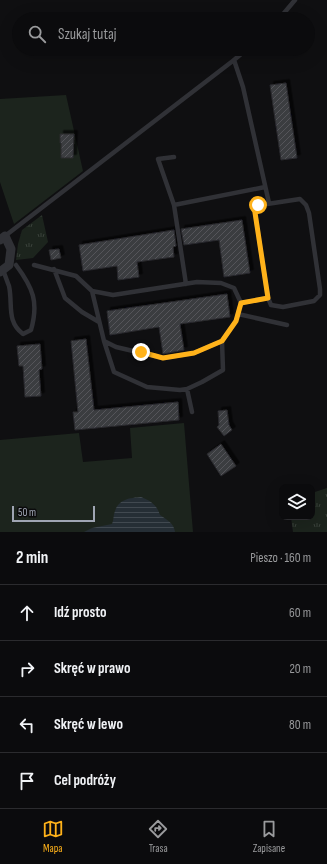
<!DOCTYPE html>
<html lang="pl">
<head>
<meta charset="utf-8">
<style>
  :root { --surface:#0b0b0d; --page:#19191b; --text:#f1f3f6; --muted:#9a9b9d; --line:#2b2b2e; --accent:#ffb21a }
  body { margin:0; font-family:"Sofia Sans Condensed",sans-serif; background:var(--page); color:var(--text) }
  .controls { position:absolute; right:12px; bottom:12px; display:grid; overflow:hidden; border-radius:8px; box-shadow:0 4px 16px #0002 }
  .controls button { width:36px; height:36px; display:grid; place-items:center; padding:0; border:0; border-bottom:1px solid var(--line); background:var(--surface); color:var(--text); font:20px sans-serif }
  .scale { position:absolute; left:12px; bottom:10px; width:83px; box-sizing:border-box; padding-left:4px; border:2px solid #9fa5b3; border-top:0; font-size:11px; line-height:14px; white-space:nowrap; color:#9fa5b3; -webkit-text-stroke:3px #0b0b0c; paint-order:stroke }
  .stop { position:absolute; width:12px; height:12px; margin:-9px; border:3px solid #ffb21a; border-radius:50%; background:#fff }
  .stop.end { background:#ffb21a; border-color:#fff; box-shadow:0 1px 4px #0008 }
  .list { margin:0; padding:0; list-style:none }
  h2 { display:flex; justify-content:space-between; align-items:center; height:52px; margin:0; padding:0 16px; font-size:17px }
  h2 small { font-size:13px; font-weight:400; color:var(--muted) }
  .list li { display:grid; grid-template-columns:26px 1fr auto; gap:12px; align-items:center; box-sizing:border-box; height:56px; padding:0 16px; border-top:1px solid var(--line) }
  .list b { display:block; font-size:15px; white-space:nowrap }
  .list em { font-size:13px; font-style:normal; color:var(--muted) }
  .icon { flex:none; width:22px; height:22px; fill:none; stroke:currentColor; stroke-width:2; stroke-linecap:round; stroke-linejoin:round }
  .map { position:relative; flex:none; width:327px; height:532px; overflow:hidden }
  .search { position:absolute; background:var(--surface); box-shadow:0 4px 16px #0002; left:12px; right:12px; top:12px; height:44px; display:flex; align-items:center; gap:10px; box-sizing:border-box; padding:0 14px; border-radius:22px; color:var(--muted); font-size:15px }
  .sheet { height:276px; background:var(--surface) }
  nav { display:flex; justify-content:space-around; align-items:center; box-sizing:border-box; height:56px; border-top:1px solid var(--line); background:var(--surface); font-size:11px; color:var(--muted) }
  nav a { display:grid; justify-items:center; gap:2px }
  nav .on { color:var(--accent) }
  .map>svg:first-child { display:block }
</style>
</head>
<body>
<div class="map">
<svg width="327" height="532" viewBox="0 0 327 532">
  <defs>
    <pattern id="grass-tufts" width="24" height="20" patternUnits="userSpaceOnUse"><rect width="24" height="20" fill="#1c241d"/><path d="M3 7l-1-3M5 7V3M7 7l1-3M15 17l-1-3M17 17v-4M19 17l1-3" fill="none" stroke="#3a413b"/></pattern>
    <pattern id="water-rules" width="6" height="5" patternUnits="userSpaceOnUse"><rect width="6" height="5" fill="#252e35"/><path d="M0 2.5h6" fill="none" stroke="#414950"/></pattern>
    <pattern id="building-hatch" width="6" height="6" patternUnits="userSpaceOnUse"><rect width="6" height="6" fill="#3b3c41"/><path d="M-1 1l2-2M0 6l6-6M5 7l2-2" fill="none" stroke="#54555a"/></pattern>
    <filter id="shadow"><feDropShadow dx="3.5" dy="-3.5" stdDeviation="0" flood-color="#0009"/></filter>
  </defs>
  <rect width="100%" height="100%" fill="#0f0f11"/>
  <path fill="url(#grass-tufts)" d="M42 215 48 242 33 258 16 260 18 244 22 230Z
    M327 488V532H293L291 517H312V493Z"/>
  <path fill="#1c241d" d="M66 95 83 171 14 224 0 182V99Z
    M184 423 193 532H0V440L79 433 83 462 132 458 130 428Z"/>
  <path fill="url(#water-rules)" d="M141 497C151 501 157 505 160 515 167 520 174 523 175 532H84L92 528 112 524C114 520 113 515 115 511 119 499 130 498 141 497Z"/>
  <path fill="url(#building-hatch)" stroke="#29292d" filter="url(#shadow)" d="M286 83 297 158 281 160 270 85Z
    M60 134H74L73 158H61V143H60Z
    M242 220 250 273 224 277 219 240 184 245 181 229Z
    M174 230 176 246 173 247 174 257 137 262 139 277 118 280 117 266 83 271 79 245Z
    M59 249 61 258 51 260 49 250Z
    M227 294 230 317 180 324 184 350 163 354 159 327 110 335 107 311Z
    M86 339 94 410 178 402 179 420 75 430 73 412H78L71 341Z
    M40 344 42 369 39 370 41 396 25 397 23 366H19L17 346Z
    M227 410 229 425 232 430 224 436 217 427 219 425 218 411Z
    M221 444 236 466 221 476 207 454Z"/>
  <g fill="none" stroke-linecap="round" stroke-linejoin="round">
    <path stroke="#303136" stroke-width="4.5" d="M279 19 295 0
      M234 60 243 87 269 203
      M174 157 158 159 174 205
      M5 236 234 60 247 49
      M34 265 76 276 92 291 113 295 197 282 221 283 234 288 241 303 236 321 222 341 194 353 163 358 116 347 104 341 92 291
      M54 269 65 298 82 312 99 322
      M3 270C5 275 7 281 9 286 13 304 6 321 23 334L31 330C39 302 33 288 16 265
      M186 284 174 205 265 187
      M241 303 268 298 271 305 283 307 314 301 320 295V289L309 213 306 205 300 199 254 206 268 298
      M238 314 287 325
      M104 341 114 372 147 387 180 390 187 389 202 382 223 370 222 341
      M187 389 192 412"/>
    <path stroke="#303136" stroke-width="9" d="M0 240 5 236 11 249 9 265 0 272"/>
  </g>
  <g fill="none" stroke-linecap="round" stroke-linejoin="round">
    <path stroke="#ffb21a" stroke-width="5" d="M141 352 163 358 194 353 222 341 236 321 241 303 268 298 254 206 258 205"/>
  </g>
</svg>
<div class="controls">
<button><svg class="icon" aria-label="layers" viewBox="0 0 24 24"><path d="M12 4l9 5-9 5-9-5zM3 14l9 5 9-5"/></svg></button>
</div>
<div class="scale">50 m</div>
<div class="stop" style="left:258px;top:205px"></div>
<div class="stop end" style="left:141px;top:352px"></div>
<div class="search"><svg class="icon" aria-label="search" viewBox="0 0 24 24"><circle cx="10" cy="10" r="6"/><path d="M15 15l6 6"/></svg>Szukaj tutaj</div>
</div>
<section class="sheet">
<h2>2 min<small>Pieszo · 160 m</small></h2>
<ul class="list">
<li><svg class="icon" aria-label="ahead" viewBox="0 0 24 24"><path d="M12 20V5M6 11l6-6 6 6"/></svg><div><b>Idź prosto</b></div><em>60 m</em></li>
<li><svg class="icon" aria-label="right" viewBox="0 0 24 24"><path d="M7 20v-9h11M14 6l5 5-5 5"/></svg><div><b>Skręć w prawo</b></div><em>20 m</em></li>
<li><svg class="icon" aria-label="left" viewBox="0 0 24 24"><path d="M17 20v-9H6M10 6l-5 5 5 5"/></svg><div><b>Skręć w lewo</b></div><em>80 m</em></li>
<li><svg class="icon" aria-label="arrive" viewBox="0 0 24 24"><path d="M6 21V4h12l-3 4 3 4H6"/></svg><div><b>Cel podróży</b></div></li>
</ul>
</section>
<nav>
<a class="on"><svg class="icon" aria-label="map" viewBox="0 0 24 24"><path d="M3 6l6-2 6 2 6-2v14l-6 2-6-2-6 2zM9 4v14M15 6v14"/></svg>Mapa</a>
<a><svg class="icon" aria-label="directions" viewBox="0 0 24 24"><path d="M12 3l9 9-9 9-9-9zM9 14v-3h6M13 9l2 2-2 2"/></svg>Trasa</a>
<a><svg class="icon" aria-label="saved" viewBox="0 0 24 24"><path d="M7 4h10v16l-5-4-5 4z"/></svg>Zapisane</a>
</nav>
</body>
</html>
